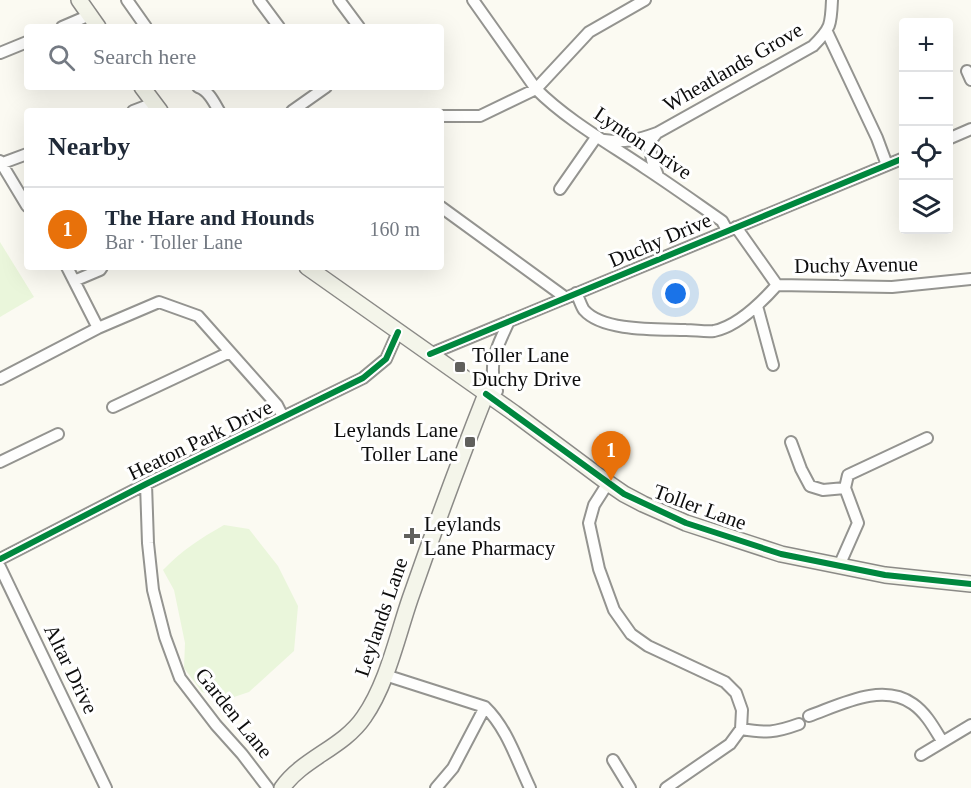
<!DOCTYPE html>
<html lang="en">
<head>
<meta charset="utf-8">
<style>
  :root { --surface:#fff; --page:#f6f6f7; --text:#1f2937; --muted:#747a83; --line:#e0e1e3; --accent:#0b8043 }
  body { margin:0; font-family:"Times New Roman",serif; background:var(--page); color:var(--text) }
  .controls { position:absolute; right:18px; top:18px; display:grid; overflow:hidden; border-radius:6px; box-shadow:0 6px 24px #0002 }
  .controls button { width:54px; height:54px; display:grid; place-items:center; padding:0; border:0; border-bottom:2px solid var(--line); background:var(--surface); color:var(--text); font:30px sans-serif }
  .you { position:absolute; left:676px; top:294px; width:21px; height:21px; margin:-15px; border:4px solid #fff; border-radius:50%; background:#1a73e8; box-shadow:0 0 0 9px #1a73e833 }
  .badge { display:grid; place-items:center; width:39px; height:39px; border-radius:50%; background:var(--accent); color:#fff; font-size:20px; font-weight:700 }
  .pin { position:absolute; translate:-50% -50px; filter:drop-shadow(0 2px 3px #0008) }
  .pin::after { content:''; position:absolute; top:32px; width:21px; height:18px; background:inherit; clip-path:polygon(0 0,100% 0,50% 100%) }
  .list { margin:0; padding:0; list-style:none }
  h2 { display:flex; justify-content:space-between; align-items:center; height:78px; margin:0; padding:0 24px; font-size:26px }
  h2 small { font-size:20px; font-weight:400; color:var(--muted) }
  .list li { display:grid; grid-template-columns:39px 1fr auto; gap:18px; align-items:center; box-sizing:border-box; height:84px; padding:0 24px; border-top:2px solid var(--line) }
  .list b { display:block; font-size:22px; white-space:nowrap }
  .list p { margin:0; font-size:20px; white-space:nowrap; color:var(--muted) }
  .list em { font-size:20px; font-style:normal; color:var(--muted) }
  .icon { flex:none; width:33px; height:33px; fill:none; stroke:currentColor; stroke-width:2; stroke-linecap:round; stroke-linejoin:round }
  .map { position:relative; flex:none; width:971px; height:788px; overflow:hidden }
  .search { position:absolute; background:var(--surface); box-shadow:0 6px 24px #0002; left:24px; top:24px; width:420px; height:66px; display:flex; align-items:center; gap:15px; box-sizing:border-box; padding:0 21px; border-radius:6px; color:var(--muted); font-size:22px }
  .panel { position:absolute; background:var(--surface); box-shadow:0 6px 24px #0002; left:24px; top:108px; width:420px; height:162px; border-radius:6px }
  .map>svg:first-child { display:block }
</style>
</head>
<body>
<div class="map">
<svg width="971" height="788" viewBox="0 0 971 788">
  <rect width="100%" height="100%" fill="#fbfaf2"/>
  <path fill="#eaf6db" d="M0 242 34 297 0 317Z
    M224 525 249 529 278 566 298 606 294 651 249 692 225 700 202 692 184 668 185 643 174 590 163 570C181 551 201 538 224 525Z"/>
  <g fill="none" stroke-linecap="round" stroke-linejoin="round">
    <defs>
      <path id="street" d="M127 0 146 27
        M259 0 279 27
        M339 0 359 27
        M473 0 536 89C567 120 608 143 645 168 671 185 696 203 722 221L727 230
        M62 27 90 15
        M827 32 877 138 887 165
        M0 53 27 42
        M967 71 971 80
        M198 87C208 90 214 102 219 111
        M133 111 154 103
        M292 111 326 87
        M441 116H480L536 89 589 32 645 0
        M657 133 649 143 652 160 658 176
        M948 139 971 129
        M604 140C624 143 638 140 657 133L813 46C831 28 831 25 832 0
        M0 161 27 206
        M0 164 27 154
        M560 189 597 136
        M441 207 566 298
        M736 227 777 285 892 287 971 279
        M67 267 98 328
        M74 281 100 270 102 267
        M576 293C579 298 581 306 584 310 603 332 659 329 686 330 695 330 706 332 714 331 738 326 761 303 777 285
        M757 306 773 365
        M430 354 904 158
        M0 379 98 328 159 302 198 316 277 405 283 417
        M497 391C496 385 493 379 493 372 492 354 502 337 509 321
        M113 407 230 352
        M791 442 801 469 810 486 823 490 845 488
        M0 462 58 434
        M608 483 594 505 589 523 599 569 614 610 631 634 648 646 725 682 736 693 742 710 741 729 730 744 666 788
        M146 484 148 543 153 590 165 637 180 678 216 725 242 754 268 788
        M0 559 146 484 363 378 386 359 398 332
        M839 566 858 523 845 488 848 475 927 438
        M0 567 106 788
        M385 675 485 707C507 728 517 761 530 788
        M809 716C840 705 882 682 913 704 926 713 934 728 942 741
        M741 729C767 733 774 733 799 724
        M921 755 971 725
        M613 760 630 788
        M436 788 453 768 485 707"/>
      <path id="secondary" d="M79 0 98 27
        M142 87 160 111
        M307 267 514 413 608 483 624 494 643 504 686 523 781 554 885 575 971 584
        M282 788C303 758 343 748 364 717 387 684 397 637 410 599 434 530 459 462 486 394"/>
    </defs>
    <use href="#street" stroke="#949490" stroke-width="14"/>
    <use href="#secondary" stroke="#8b8a87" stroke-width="18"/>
    <use href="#street" stroke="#fefefd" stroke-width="10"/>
    <use href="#secondary" stroke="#f4f5ea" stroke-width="15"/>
    <defs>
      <path id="cycleway" d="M430 354 904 158
        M486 394 624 494 686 523 781 554 885 575 971 584
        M0 559 146 484 363 378 386 359 398 332"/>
    </defs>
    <use href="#cycleway" stroke="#fff" stroke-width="10"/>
    <use href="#cycleway" stroke="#00873e" stroke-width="6"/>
  </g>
  <g fill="#60605d" stroke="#fff" stroke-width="2">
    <rect x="454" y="361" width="12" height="12" rx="3"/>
    <rect x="464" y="436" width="12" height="12" rx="3"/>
    <path d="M409 527h6v6h6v6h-6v6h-6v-6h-6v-6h6z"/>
  </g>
  <g text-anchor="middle" stroke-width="6" stroke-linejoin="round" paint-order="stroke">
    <g font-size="21" fill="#0d0d0d" stroke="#fff">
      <text transform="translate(733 67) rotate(-30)" y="7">Wheatlands Grove</text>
      <text transform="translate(643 143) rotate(34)" y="7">Lynton Drive</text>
      <text transform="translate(660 240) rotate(-23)" y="7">Duchy Drive</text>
      <text transform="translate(856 265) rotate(-1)" y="7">Duchy Avenue</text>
      <text transform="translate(200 440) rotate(-26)" y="7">Heaton Park Drive</text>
      <text transform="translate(700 507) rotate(20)" y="7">Toller Lane</text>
      <text transform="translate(381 617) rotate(-71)" y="7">Leylands Lane</text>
      <text transform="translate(71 669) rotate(64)" y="7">Altar Drive</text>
      <text transform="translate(234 713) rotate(51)" y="7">Garden Lane</text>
    </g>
    <g font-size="21" fill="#0d0d0d" stroke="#fff" text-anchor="start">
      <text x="472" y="362">Toller Lane<tspan x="472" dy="24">Duchy Drive</tspan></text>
      <text x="458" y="437" text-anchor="end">Leylands Lane<tspan x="458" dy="24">Toller Lane</tspan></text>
      <text x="424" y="531">Leylands<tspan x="424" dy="24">Lane Pharmacy</tspan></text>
    </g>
  </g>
</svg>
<div class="controls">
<button>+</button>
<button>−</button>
<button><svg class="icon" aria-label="locate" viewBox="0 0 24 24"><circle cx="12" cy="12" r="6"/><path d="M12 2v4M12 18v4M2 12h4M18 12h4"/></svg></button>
<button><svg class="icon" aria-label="layers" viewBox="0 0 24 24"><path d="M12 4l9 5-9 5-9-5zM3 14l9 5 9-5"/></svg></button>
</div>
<div class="you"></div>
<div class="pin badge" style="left:611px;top:481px;background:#e8710a">1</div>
<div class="search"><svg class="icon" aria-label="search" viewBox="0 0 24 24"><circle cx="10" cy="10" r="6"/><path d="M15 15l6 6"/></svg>Search here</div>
<section class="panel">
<h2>Nearby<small></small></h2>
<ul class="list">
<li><span class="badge" style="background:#e8710a">1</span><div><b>The Hare and Hounds</b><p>Bar · Toller Lane</p></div><em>160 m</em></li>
</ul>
</section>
</div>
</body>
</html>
